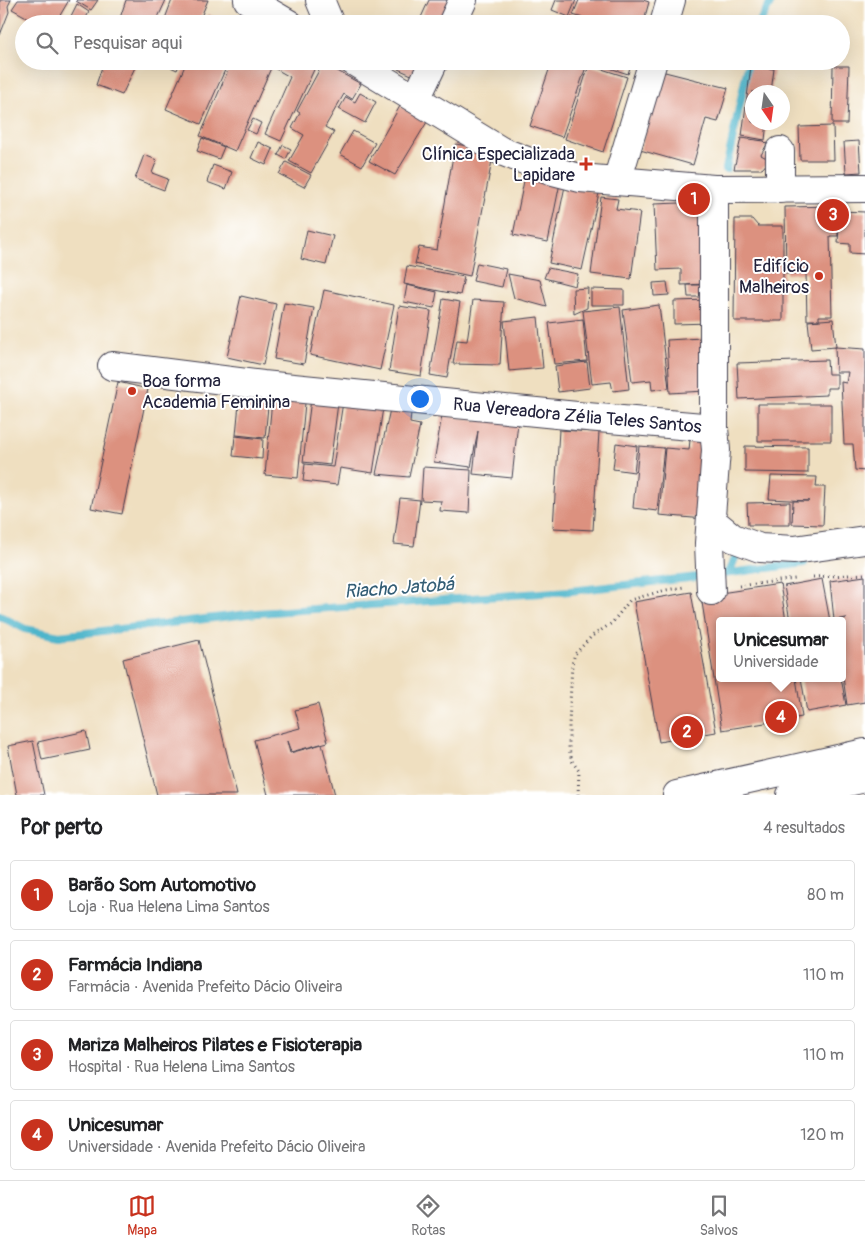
<!DOCTYPE html>
<html lang="pt">
<head>
<meta charset="utf-8">
<style>
  :root { --surface:#fff; --page:#f2f2f2; --text:#202124; --muted:#757577; --line:#e0e0e0; --accent:#c8321e }
  body { margin:0; font-family:Pangolin,sans-serif; background:var(--page); color:var(--text) }
  .compass { position:absolute; left:745px; top:85px; width:45px; height:45px; border-radius:50%; background:var(--surface); box-shadow:0 5px 20px #0002; rotate:167deg }
  .you { position:absolute; left:419px; top:398px; width:18px; height:18px; margin:-12px; border:4px solid #fff; border-radius:50%; background:#1a73e8; box-shadow:0 0 0 8px #1a73e833 }
  .badge { display:grid; place-items:center; width:32px; height:32px; border-radius:50%; background:var(--accent); color:#fff; font-size:16px; font-weight:700 }
  .pin { position:absolute; translate:-50% -50%; border:2px solid #fff; box-shadow:0 1px 5px #0006 }
  .popup { position:absolute; left:716px; top:617px; width:130px; height:65px; box-sizing:border-box; display:grid; place-content:center; border-radius:5px; background:var(--surface); filter:drop-shadow(0 1px 4px #0005); font-size:16px; white-space:nowrap; color:var(--muted) }
  .popup b { font-size:19px; color:var(--text) }
  .popup::after { content:''; position:absolute; left:50%; top:100%; margin-left:-10px; border:10px solid transparent; border-top-color:var(--surface) }
  .list { margin:0; padding:0; list-style:none }
  h2 { display:flex; justify-content:space-between; align-items:center; height:65px; margin:0; padding:0 20px; font-size:21px }
  h2 small { font-size:16px; font-weight:400; color:var(--muted) }
  .list li { display:grid; grid-template-columns:32px 1fr auto; gap:15px; align-items:center; box-sizing:border-box; height:70px; margin:0 10px 10px; padding:0 10px; border:1px solid var(--line); border-radius:5px }
  .list b { display:block; font-size:19px; white-space:nowrap }
  .list p { margin:0; font-size:16px; white-space:nowrap; color:var(--muted) }
  .list em { font-size:16px; font-style:normal; color:var(--muted) }
  .icon { flex:none; width:28px; height:28px; fill:none; stroke:currentColor; stroke-width:2; stroke-linecap:round; stroke-linejoin:round }
  .map { position:relative; flex:none; width:865px; height:795px; overflow:hidden }
  .search { position:absolute; background:var(--surface); box-shadow:0 5px 20px #0002; left:15px; right:15px; top:15px; height:55px; display:flex; align-items:center; gap:12px; box-sizing:border-box; padding:0 18px; border-radius:28px; color:var(--muted); font-size:19px }
  .sheet { height:385px; background:var(--surface) }
  nav { display:flex; justify-content:space-around; align-items:center; box-sizing:border-box; height:70px; border-top:1px solid var(--line); background:var(--surface); font-size:14px; color:var(--muted) }
  nav a { display:grid; justify-items:center; gap:2px }
  nav .on { color:var(--accent) }
  .map>svg:first-child { display:block }
</style>
</head>
<body>
<div class="map">
<svg width="865" height="795" viewBox="0 0 865 795">
  <rect width="100%" height="100%" fill="#fff"/>
  <filter id="ink" filterUnits="userSpaceOnUse"><feTurbulence type="fractalNoise" baseFrequency=".02" numOctaves="2"/><feDisplacementMap in="SourceGraphic" scale="10" xChannelSelector="R" yChannelSelector="G"/><feConvolveMatrix kernelMatrix="1 2 1 2 8 2 1 2 1" color-interpolation-filters="sRGB"/></filter>
  <filter id="wash" filterUnits="userSpaceOnUse"><feTurbulence type="fractalNoise" baseFrequency=".0096" numOctaves="4" result="noise"/><feDisplacementMap in="SourceGraphic" scale="20" xChannelSelector="R" yChannelSelector="G"/><feGaussianBlur stdDeviation="1.12" result="paint"/><feColorMatrix in="noise" values="0 0 0 0 0 0 0 0 0 0 0 0 0 0 0 0 0 1.4 0 .05"/><feComposite in="paint" operator="in"/></filter>
  <g filter="url(#wash)">
    <rect width="100%" height="100%" fill="#efdfc0"/>
    <g fill="none" stroke-linecap="round" stroke-linejoin="round">
      <path stroke="#4db5cb" stroke-width="8" d="M759 24 772 0
        M726 169 749 61
        M729 573 738 551
        M0 616 25 629 59 636 257 613 570 591 716 575 804 563"/>
    </g>
    <g id="blocks">
      <path fill="#dc917f" d="M0 0H11L8 6 9 12 0 35Z
        M18 0H69L55 24H39L12 9Z
        M77 0H98L91 10 76 1Z
        M126 0H166L155 24H118Z
        M172 0H208L198 24H163Z
        M429 0H451L440 24H418Z
        M556 0H576L569 17 552 10Z
        M579 0H643L649 2 643 24H602L573 15Z
        M77 4 89 12 83 24H67Z
        M208 14 229 24H204Z
        M251 16 269 24H248Z
        M571 17 591 23V24H568Z
        M104 61H138L122 95 96 85Z
        M158 61H181L177 70Z
        M187 61H229L201 124 166 109Z
        M232 61H274L235 151 200 136Z
        M277 61H318L281 141 265 134 290 77 274 68Z
        M401 61H423L416 77 398 69Z
        M552 61H579L587 64 562 137 530 126Z
        M588 61H632L628 74Z
        M323 63 361 84 352 99 344 94 325 127 334 132 311 173 289 161 304 135 292 128 300 113 297 111Z
        M589 65 627 77 603 152 565 139Z
        M751 66 774 69 771 92H752V122H767L765 140 742 136Z
        M833 66H849L847 124H832Z
        M661 71 728 88 718 122 706 119 693 165 640 150Z
        M360 93 376 102 365 123 339 109 346 97 355 102Z
        M400 106 427 122 395 175 369 161Z
        M253 119 261 123 256 134 247 130Z
        M833 126 834 160H800L799 127Z
        M353 131 375 143 362 166 340 154Z
        M202 138 224 147 219 159 197 151Z
        M741 138 764 141 767 144 761 155 770 160 762 169H734Z
        M859 141 861 172 846 173 844 142Z
        M258 142 273 149 266 165 251 158Z
        M455 144 494 150 470 276 415 264 419 247 437 250Z
        M283 145 291 149 286 159 278 155Z
        M144 155 157 160 152 173 168 179 164 190 135 179Z
        M286 162 311 175 304 187 279 174Z
        M213 165 232 172 226 189 207 182Z
        M525 176 560 183 548 242 513 235Z
        M565 186 599 193 582 270 549 263Z
        M601 197 618 199 616 209 640 212 631 279 591 274Z
        M705 202 708 284 681 285V269L657 270 654 204Z
        M837 206 838 236H830L832 316H819V320H807L806 273 786 274 785 207Z
        M840 211 865 212V254L850 253V244L838 243Z
        M735 219H752L758 226H783V321H734Z
        M307 230 333 236 326 265 301 259Z
        M477 263 506 269 502 287 473 281Z
        M407 266 464 277 460 295 404 284Z
        M548 268 578 274 575 286 544 278Z
        M508 274 540 280 547 307 514 298Z
        M667 282 669 295 654 296 653 283Z
        M407 285 437 292 434 308 404 302Z
        M687 285H706V297H688Z
        M588 288 587 308 574 314 573 289Z
        M591 289 624 290V305H591Z
        M324 290 394 305 380 370 310 355Z
        M241 296 276 304 263 365 227 357Z
        M443 299 460 302 447 378 430 375Z
        M473 300 504 302 500 365 453 364 457 340 467 341Z
        M710 300 711 323 674 324V301Z
        M284 303 314 308 304 364 274 359Z
        M659 305 669 388 652 390 651 380 632 382 623 310Z
        M399 306 431 311 421 376 389 371Z
        M620 307 629 389 613 391 611 382 592 384 583 311Z
        M538 317 543 368 509 371 504 321Z
        M583 319 587 361 554 364 549 323Z
        M833 319 836 347 811 349 808 321Z
        M702 338 705 391 670 393 667 340Z
        M835 347 865 349V471L855 470 853 444H844L841 382 846 383 848 372H836Z
        M827 360 828 374H837V388H827V395L739 399 737 363Z
        M587 362 590 388 558 392 555 366Z
        M118 382 148 389 122 514 91 508Z
        M240 393 269 396 265 438 236 435Z
        M311 399 338 403 330 465 303 462Z
        M272 400 305 403 298 478 265 475Z
        M343 402 383 408 373 473 340 468 337 485 303 481 305 464 333 467Z
        M758 404H831V441H758Z
        M390 409 411 413 410 423 420 425 409 477 376 474Z
        M442 415 479 420V419L518 422 512 478 473 474 478 431 471 467 434 462Z
        M559 430 599 432 593 530 553 528Z
        M235 436 263 439 262 459 233 456Z
        M690 440 712 442 704 519 659 515 665 448 689 450Z
        M616 443 637 446 634 472 613 469Z
        M639 446 664 448 657 511 633 508Z
        M745 446 808 447V473L745 472Z
        M423 467 471 470 469 513 440 511 441 501 421 500Z
        M771 476 817 477 816 487H825L823 525 792 524 793 501H809L769 499Z
        M400 498 420 500 414 546 394 544Z
        M790 502V525H748L747 503Z
        M865 576V702L847 705 842 670V619L847 618 834 620 830 581Z
        M822 579 830 621H790L784 586Z
        M780 584 786 621H720V678H796L802 717 722 730 701 596Z
        M691 592 716 732 659 742 634 602Z
        M199 640 237 795H157L123 659Z
        M801 678H841L846 705 807 712Z
        M318 704 328 742 291 752 287 741 290 753 322 744 335 795H268L254 740 300 728 295 710Z
        M86 731 90 750 42 760 38 742Z
        M33 741 44 795H17L8 746Z"/>
    </g>
  </g>
  <g filter="url(#ink)">
    <use href="#blocks" fill-opacity="0" stroke="#413e4f" stroke-width="1"/>
    <g fill="none" stroke-linecap="round" stroke-linejoin="round">
      <defs>
        <g id="minor">
          <path d="M248 0 289 24"/>
          <path d="M320 0 330 24"/>
          <path d="M452 24 463 0"/>
          <path d="M664 24 671 0"/>
          <path d="M353 61 501 151 553 171 580 178 714 189 865 188"/>
          <path d="M416 99 434 61"/>
          <path d="M617 181 653 61"/>
          <path d="M780 189V151"/>
          <path id="s1" d="M112 366 263 385 587 417 714 428"/>
          <path d="M711 520 733 538 760 548 794 550 865 540"/>
          <path d="M711 591 709 543 716 450 714 428V189"/>
        </g>
        <path id="major" d="M677 795 865 753
          M791 795 865 778"/>
      </defs>
      <use href="#minor" stroke="#413e4f" stroke-width="30"/>
      <use href="#major" stroke="#413e4f" stroke-width="30"/>
      <path stroke="#413e4f" stroke-width="3" stroke-dasharray="1 4" stroke-linecap="butt" d="M813 577 865 574
        M739 586 795 579
        M578 795 579 771 572 761 569 749V725L572 664 575 654 592 636 612 623 630 600 666 590 684 587"/>
      <use href="#minor" stroke="#fff" stroke-width="28"/>
      <use href="#major" stroke="#fff" stroke-width="28"/>
    </g>
  </g>
  <g fill="#c8321e" stroke="#fff" stroke-width="2">
    <path d="M583.5 156.5h5v5h5v5h-5v5h-5v-5h-5v-5h5z"/>
    <circle cx="819" cy="276" r="5"/>
    <circle cx="132" cy="391" r="5"/>
  </g>
  <g text-anchor="middle" stroke-width="4" stroke-linejoin="round" paint-order="stroke">
    <g font-size="18" fill="#22223b" stroke="#fff" text-anchor="end">
      <text x="575" y="160">Clínica Especializada<tspan x="575" dy="21">Lapidare</tspan></text>
      <text x="809" y="272">Edifício<tspan x="809" dy="21">Malheiros</tspan></text>
      <text x="142" y="387" text-anchor="start">Boa forma<tspan x="142" dy="21">Academia Feminina</tspan></text>
    </g>
    <g font-size="18" fill="#22223b" stroke="#fff">
      <text dy="6" stroke="none"><textPath href="#s1" startOffset="468">Rua Vereadora Zélia Teles Santos</textPath></text>
    </g>
    <g font-size="19" font-style="italic" fill="#335d75" stroke="#fff">
      <text transform="translate(399 587) rotate(-4)" y="7">Riacho Jatobá</text>
    </g>
  </g>
</svg>
<svg class="compass" viewBox="-18 -18 36 36"><path d="M0-13l5 13h-10z" fill="#e53935"/><path d="M0 13l5-13h-10z" fill="#757577"/></svg>
<div class="you"></div>
<div class="pin badge" style="left:694px;top:199px">1</div>
<div class="pin badge" style="left:687px;top:732px">2</div>
<div class="pin badge" style="left:833px;top:215px">3</div>
<div class="pin badge" style="left:781px;top:717px">4</div>
<div class="popup"><b>Unicesumar</b>Universidade</div>
<div class="search"><svg class="icon" aria-label="search" viewBox="0 0 24 24"><circle cx="10" cy="10" r="6"/><path d="M15 15l6 6"/></svg>Pesquisar aqui</div>
</div>
<section class="sheet">
<h2>Por perto<small>4 resultados</small></h2>
<ul class="list">
<li><span class="badge">1</span><div><b>Barão Som Automotivo</b><p>Loja · Rua Helena Lima Santos</p></div><em>80 m</em></li>
<li><span class="badge">2</span><div><b>Farmácia Indiana</b><p>Farmácia · Avenida Prefeito Dácio Oliveira</p></div><em>110 m</em></li>
<li><span class="badge">3</span><div><b>Mariza Malheiros Pilates e Fisioterapia</b><p>Hospital · Rua Helena Lima Santos</p></div><em>110 m</em></li>
<li><span class="badge">4</span><div><b>Unicesumar</b><p>Universidade · Avenida Prefeito Dácio Oliveira</p></div><em>120 m</em></li>
</ul>
</section>
<nav>
<a class="on"><svg class="icon" aria-label="map" viewBox="0 0 24 24"><path d="M3 6l6-2 6 2 6-2v14l-6 2-6-2-6 2zM9 4v14M15 6v14"/></svg>Mapa</a>
<a><svg class="icon" aria-label="directions" viewBox="0 0 24 24"><path d="M12 3l9 9-9 9-9-9zM9 14v-3h6M13 9l2 2-2 2"/></svg>Rotas</a>
<a><svg class="icon" aria-label="saved" viewBox="0 0 24 24"><path d="M7 4h10v16l-5-4-5 4z"/></svg>Salvos</a>
</nav>
</body>
</html>
